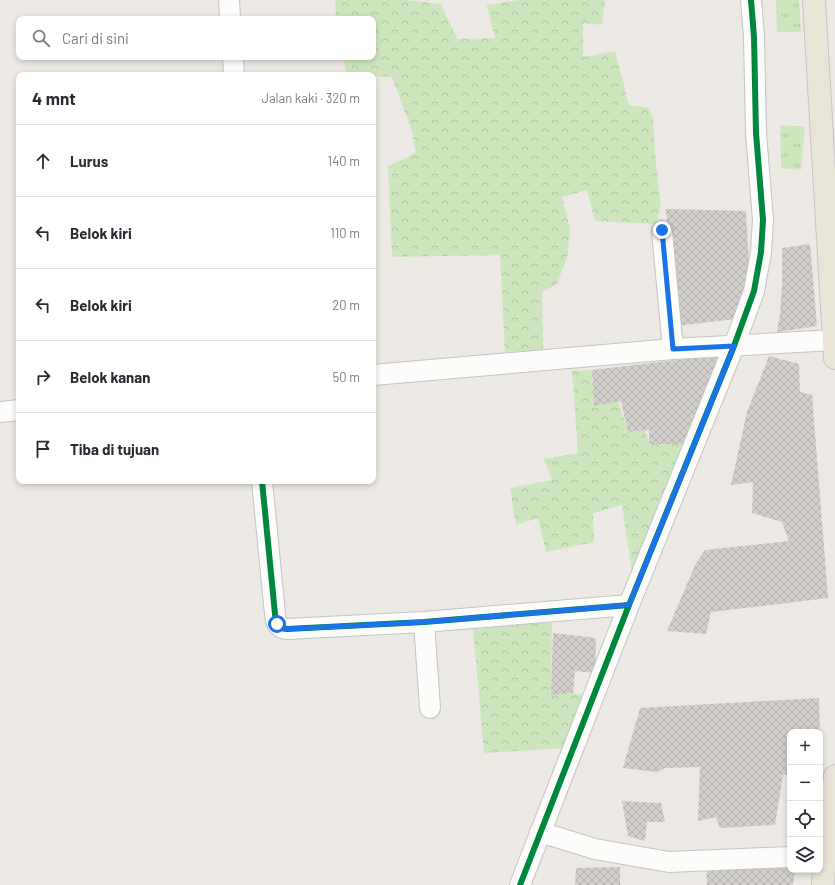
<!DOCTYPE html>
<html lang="id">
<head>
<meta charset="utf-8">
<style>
  :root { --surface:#fff; --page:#f7f7f7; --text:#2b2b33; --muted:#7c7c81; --line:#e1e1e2 }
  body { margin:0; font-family:Barlow,sans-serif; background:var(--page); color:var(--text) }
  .controls { position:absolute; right:12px; bottom:12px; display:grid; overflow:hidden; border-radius:8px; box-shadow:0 2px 6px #0003 }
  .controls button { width:36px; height:36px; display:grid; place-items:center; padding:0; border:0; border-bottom:1px solid var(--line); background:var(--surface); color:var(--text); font:20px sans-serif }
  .stop { position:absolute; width:12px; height:12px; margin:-9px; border:3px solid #1a73e8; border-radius:50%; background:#fff }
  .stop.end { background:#1a73e8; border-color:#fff; box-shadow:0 1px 4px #0008 }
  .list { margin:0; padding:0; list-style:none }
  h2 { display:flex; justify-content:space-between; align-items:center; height:52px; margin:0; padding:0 16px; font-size:17px }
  h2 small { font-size:13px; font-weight:400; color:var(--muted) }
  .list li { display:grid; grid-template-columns:26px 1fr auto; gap:12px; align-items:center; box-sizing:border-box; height:72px; padding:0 16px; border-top:1px solid var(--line) }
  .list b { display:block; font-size:15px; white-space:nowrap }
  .list em { font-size:13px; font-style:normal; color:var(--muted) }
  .icon { flex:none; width:22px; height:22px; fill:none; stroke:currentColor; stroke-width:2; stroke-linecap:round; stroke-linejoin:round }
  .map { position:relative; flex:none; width:835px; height:885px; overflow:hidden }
  .search { position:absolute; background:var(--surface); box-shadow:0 2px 6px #0003; left:16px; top:16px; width:360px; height:44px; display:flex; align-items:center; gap:10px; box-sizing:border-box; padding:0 14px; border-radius:8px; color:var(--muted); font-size:15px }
  .panel { position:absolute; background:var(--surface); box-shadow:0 2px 6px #0003; left:16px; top:72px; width:360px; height:412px; border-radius:8px }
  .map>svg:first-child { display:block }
</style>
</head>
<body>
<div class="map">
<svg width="835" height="885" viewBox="0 0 835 885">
  <defs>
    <pattern id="grass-tufts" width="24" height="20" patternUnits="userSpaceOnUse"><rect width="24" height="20" fill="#cee6be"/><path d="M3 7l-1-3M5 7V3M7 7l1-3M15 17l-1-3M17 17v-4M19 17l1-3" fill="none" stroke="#b1c6a4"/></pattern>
    <pattern id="forest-crowns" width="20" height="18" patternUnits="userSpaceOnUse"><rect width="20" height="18" fill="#cee6be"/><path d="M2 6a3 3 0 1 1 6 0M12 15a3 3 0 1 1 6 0" fill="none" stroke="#b1c6a4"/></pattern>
    <pattern id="building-cross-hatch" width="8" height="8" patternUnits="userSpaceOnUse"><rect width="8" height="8" fill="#d1cecb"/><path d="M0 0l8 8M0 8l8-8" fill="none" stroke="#b4b1af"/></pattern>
  </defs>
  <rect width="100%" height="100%" fill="#ece8e4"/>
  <path fill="url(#grass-tufts)" d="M776 0H799L801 32H777Z
    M780 125 805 127 801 170 781 168Z"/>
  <path fill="url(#forest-crowns)" d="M335 0H406L441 4 457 39 495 38 487 5 519 0H605L602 25 583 23V57L615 51 629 105 649 108 653 118 655 154 661 205 656 224 595 221 587 190 562 197 570 229 568 254 557 284 542 292 543 350 505 352 500 255 392 257 388 166 416 153 411 128 392 77 373 76V75H347L343 57H373V19H336Z
    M592 370 594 406 618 401 628 432 645 430 649 444H686L633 578 622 505 593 513 594 542 546 552 538 518 516 525 510 488 552 480 544 459 578 453 572 371Z
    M552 619 551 694H586L570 748 484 753 473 628Z"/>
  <path fill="url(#building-cross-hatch)" d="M666 209 746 211 749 265 744 294 735 319 676 326Z
    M810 244 817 326 777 332 780 315 782 286V248Z
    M719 355 687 444H649V430L628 432 621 401 594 406 592 370Z
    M769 356 799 364 800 392 812 395 828 598 711 612 706 634 667 631 696 563 705 550 789 541 782 522 752 513 753 482 731 485 747 412Z
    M553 633 596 638 595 673 575 671 573 693 551 695Z
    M819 698 820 732H790V774L783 775 775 825 720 828 716 817 698 821 700 767 665 768 657 772 623 768 640 708Z
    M622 801 661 803 665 822H647L645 841 628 836Z
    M620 867V885H575L576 868Z
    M706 867H790V870H795L793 885H707Z"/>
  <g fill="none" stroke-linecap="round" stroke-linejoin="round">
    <defs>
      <path id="minor" d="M229 0 230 19
        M233 57 234 75
        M662 231 673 349
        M373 375 673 349 834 340
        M0 412 19 410
        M262 481 275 614C276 623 277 628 287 629L424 622 629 605
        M424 622 430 708
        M540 832 595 849 669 862 790 857
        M520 885 629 605 734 346 754 291 761 252 763 220 756 133 754 37 751 0"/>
      <path id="major" d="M814 0 835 358
        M823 885 825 856 835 776"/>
    </defs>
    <use href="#minor" stroke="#c5c4c5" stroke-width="22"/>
    <use href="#major" stroke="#c6c5c4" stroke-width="24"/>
    <use href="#minor" stroke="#fcfcfb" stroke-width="20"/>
    <use href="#major" stroke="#e8e4d6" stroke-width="22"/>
    <defs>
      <path id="cycleway" d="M262 481 275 614C276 623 277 628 287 629L424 622 629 605
        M520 885 629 605 734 346 754 291 761 252 763 220 756 133 754 37 751 0"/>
    </defs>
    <use href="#cycleway" stroke="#fff" stroke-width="8"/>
    <use href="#cycleway" stroke="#00873e" stroke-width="6"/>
  </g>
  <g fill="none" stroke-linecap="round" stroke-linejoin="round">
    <path stroke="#1a73e8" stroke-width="5" d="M277 624 280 628 287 629 424 622 629 605 734 346 673 349 662 230"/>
  </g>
</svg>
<div class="controls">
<button>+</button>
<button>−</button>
<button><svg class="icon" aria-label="locate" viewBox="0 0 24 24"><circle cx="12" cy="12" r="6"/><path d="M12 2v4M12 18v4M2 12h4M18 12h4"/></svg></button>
<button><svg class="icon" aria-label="layers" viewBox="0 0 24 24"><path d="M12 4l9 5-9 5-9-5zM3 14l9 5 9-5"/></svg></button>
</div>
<div class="stop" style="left:277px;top:624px"></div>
<div class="stop end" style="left:662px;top:230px"></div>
<div class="search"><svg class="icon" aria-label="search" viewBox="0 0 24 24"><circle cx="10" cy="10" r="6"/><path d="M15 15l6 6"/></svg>Cari di sini</div>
<section class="panel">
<h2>4 mnt<small>Jalan kaki · 320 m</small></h2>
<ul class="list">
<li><svg class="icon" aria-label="ahead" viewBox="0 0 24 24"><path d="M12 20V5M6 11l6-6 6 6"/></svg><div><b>Lurus</b></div><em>140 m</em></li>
<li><svg class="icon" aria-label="left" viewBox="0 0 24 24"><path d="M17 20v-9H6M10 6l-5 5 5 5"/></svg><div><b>Belok kiri</b></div><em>110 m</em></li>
<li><svg class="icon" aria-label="left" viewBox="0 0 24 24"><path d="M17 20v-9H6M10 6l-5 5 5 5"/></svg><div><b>Belok kiri</b></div><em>20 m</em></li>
<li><svg class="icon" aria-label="right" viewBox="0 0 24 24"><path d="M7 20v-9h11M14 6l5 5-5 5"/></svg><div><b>Belok kanan</b></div><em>50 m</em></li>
<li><svg class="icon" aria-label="arrive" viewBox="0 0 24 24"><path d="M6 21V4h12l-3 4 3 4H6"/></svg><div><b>Tiba di tujuan</b></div></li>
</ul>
</section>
</div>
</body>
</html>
